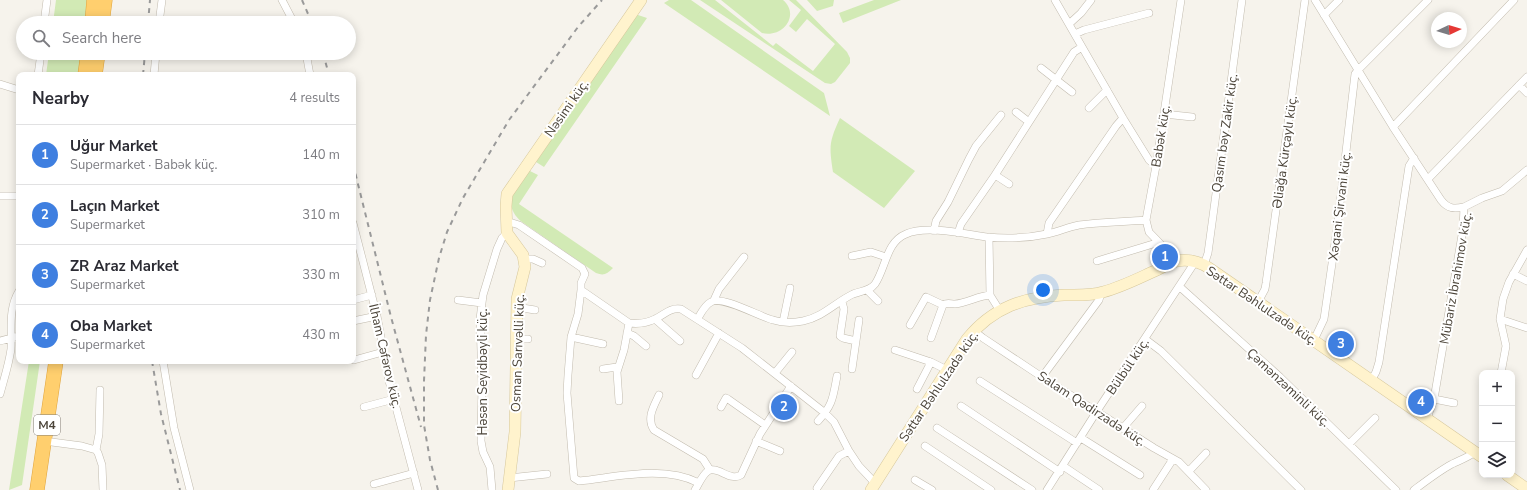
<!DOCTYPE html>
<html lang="en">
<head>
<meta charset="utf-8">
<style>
  :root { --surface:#fff; --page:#f7f7f7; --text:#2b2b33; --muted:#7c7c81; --line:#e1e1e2; --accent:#2563eb }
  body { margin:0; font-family:"Nunito Sans",sans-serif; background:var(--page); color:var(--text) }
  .controls { position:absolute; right:12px; bottom:12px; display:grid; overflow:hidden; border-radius:8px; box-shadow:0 2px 10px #0003 }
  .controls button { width:36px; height:36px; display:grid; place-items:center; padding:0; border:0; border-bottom:1px solid var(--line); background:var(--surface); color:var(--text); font:20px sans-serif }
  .compass { position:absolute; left:1431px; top:12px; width:36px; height:36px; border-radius:50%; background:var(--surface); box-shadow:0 2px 10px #0003; rotate:86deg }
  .you { position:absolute; left:1043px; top:290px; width:14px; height:14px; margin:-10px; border:3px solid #fff; border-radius:50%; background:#1a73e8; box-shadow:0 0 0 6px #1a73e833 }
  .badge { display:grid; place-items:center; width:26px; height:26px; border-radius:50%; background:var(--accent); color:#fff; font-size:13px; font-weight:700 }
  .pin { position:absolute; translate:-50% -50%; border:2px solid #fff; box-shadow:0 1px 4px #0006 }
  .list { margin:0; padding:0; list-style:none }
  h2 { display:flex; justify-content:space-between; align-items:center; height:52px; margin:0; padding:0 16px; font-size:17px }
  h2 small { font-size:13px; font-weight:400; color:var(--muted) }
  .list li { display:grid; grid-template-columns:26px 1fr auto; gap:12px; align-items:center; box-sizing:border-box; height:60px; padding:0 16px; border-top:1px solid var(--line) }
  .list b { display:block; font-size:15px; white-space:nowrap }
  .list p { margin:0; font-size:13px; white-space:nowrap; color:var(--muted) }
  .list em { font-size:13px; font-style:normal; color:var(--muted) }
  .icon { flex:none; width:22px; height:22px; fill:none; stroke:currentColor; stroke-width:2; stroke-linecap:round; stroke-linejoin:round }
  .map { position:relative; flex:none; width:1527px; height:490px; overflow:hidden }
  .search { position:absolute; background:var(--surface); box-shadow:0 2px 10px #0003; left:16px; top:16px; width:340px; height:44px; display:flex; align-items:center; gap:10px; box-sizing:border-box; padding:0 14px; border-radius:22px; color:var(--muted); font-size:15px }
  .panel { position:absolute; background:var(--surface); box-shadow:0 2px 10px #0003; left:16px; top:72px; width:340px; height:292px; border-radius:8px }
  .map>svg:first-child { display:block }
</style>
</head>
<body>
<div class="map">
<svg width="1527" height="490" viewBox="0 0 1527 490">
  <rect width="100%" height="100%" fill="#f6f3ec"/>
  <path fill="#d2eab5" d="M56 0H87L85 23H53Z
    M669 0H691L824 93 830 116 664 3Z
    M700 0H715L773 46 776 43 813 71 835 44 807 19 796 32 789 26 801 10 789 0H796L847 52 850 58V63L835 82 831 84 825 83Z
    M721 0H783C800 14 784 38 762 33Z
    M807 0H834L833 6 817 11Z
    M874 0H901L843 23 839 13Z
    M635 14 647 18 544 167 536 162Z
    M49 53H83L80 75H46Z
    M840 118 915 171 884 208 833 172C829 146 829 142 840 118Z
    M528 170 538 175 519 204 613 268C607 274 604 276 596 273L522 222C500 204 517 187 528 170Z
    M29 361H40L22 485 9 490Z"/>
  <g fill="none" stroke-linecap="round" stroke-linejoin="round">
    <defs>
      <path id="street" d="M282 0 294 23
        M1055 0 1123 118 1149 160 1156 166
        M1315 0 1393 127 1441 200C1448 209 1454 209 1464 207
        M1324 15 1339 0
        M44 23 47 0
        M159 23 162 0
        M1069 24 1081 13 1091 0
        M1075 34 1084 30 1149 13
        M306 53 310 75
        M279 54 283 53
        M1041 68 1072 92
        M38 75 41 53
        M154 75 156 53
        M0 84 19 90
        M1519 85 1527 93
        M1089 108 1107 90
        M1016 112 1029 122
        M1164 114 1192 117
        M1393 127 1514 0
        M995 175 1009 184
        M1428 179 1527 77
        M0 196H19
        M506 221 519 225 582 268 585 274 581 283V290L629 323C637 324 647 323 655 319 664 315 670 307 681 309L742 348 825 413 834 422 849 451 859 466 875 483
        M353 223 377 316 389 381 418 490
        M934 231 936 221 948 202 969 159 976 146 1001 115
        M958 233 961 224 995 175 1074 52 1082 47
        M1047 234 1049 223 1116 126 1123 118
        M989 237 990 295
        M852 256 871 252 886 257
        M524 259H533L542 263
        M1097 261 1153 244 1158 242
        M1177 261 1149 232 1146 220 1156 166 1181 0
        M1204 265 1208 253 1242 0
        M1513 274 1527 281
        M1180 287 1280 377 1396 490
        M581 290 578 314 571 337 568 375 567 393 574 478 579 481C618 477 663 465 699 483
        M867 290 878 301
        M353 300 372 295
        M458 300 482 303
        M714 300 719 289 744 257
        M842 302 844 309 840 336 843 338 856 341
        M1258 302 1265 289 1266 283 1305 0
        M516 307 535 310
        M698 318C701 313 705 305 711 302 722 295 760 317 773 320 783 323 793 323 803 321 823 317 836 302 853 294 860 291 870 291 875 284 886 268 886 242 906 234 926 225 965 234 987 237 1007 239 1028 238 1047 234 1058 232 1068 227 1079 225 1101 222 1124 222 1146 220
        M655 319 680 341
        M1500 319 1527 328
        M353 321 377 316
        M783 322 790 288
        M910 325 926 297 943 305
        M974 331 983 338 1042 377 1154 448 1179 462 1206 490
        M627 333 634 336 646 346
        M571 337 603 344
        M931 338 943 305C947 302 950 304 955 304 967 303 978 296 990 295L1000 311
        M516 339H528
        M1145 339 1161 351 1301 490
        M1314 340 1324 319 1337 229 1355 74 1358 70 1428 0
        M0 341 19 336
        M895 350 931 362 947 370
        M354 360 383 352
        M163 361 174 428 190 490
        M603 369 617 367
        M852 369 859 320
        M775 373 792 352
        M1501 373 1506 346 1500 319 1503 299 1509 282 1527 250
        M696 375 719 333
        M1042 377 1099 300 1101 293
        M1372 379 1376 372 1379 362 1409 166 1414 158
        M980 381 1077 443
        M917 389 931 362
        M0 394C4 379 9 364 11 349 12 329 8 309 19 291
        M659 395C654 406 646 418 654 430L703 459 710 470
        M1434 399 1454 403
        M619 401 617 372 624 350 629 323
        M961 406 1060 472
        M364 407 394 399
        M721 407 726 398 728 399 765 425
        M1427 418 1434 399 1463 229 1464 207 1482 198 1502 191 1527 170
        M818 421C833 405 833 397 837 376
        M937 428 1032 490
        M1123 428 1142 406
        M1081 438 1140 475
        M44 441 82 446 96 450 98 453 102 465 103 490
        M756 441 780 451
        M1349 444 1375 418
        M925 446 991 490
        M96 450 99 434 100 390
        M1063 466 1099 490
        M1189 471 1206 453
        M509 478 547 474
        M915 480 932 490
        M374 484 414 473
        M817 488 839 456 849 451
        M492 490 490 467 483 452 481 441 482 384 480 319 483 295 497 249 502 238 507 233
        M695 490C699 484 702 475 708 471 717 465 730 482 741 475L760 434 791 386
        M1047 490 1097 411 1195 262
        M1153 490 1173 459
        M1414 490C1426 481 1439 471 1452 464 1460 460 1467 458 1475 452"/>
      <path id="secondary" d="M1507 475 1527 489
        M508 490 515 432 517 299 525 267 523 255 507 233 506 206 507 194 641 0
        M871 490 967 339C993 307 1024 297 1064 295 1076 295 1091 296 1103 292 1122 287 1139 278 1157 270 1163 267 1170 263 1177 261 1188 259 1200 262 1209 268L1482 457"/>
      <path id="highway" d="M92 23 94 0
        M102 23 105 0
        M85 75 88 53
        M95 75 98 53
        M37 490 56 361"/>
    </defs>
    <use href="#street" stroke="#c2bbae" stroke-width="8"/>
    <use href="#secondary" stroke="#d6c79b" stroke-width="12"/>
    <use href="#highway" stroke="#e0a43c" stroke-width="15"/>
    <use href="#street" stroke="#fff" stroke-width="7"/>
    <use href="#secondary" stroke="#fff3cd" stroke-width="11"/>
    <use href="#highway" stroke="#ffcf6e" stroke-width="14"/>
    <path stroke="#9a9a9a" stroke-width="2" stroke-dasharray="5 5" stroke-linecap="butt" d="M302 0 312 23
      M148 23 150 0
      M323 53 329 75
      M143 75 145 53
      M353 164 391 317 421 427
      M152 361 161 414 180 490
      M438 490 430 460 424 425V381L426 335 430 300 439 258 447 232 463 198 509 120 578 27 602 0"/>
  </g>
  <g text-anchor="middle" stroke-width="4" stroke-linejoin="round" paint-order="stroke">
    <rect fill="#fff" stroke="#817c74" stroke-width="1" x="34" y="415" width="26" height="20" rx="3"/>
    <g font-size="12" font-weight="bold" fill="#4b4439">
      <text x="47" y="429">M4</text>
    </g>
    <g font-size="13" fill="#4b4439" stroke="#fff">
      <text transform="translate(566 108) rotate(-55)" y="5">Nəsimi küç.</text>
      <text transform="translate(1224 133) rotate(-82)" y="5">Qasım bəy Zakir küç.</text>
      <text transform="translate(1160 136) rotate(-81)" y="5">Babək küç.</text>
      <text transform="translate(1284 152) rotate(-82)" y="5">Əliağa Kürçaylı küç.</text>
      <text transform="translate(1339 206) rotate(-83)" y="5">Xəqani Şirvani küç.</text>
      <text transform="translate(1455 278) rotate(-80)" y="5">Mübariz İbrahimov küç.</text>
      <text transform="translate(1262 305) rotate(34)" y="5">Səttar Bəhlulzadə küç.</text>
      <text transform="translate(517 353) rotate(-88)" y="5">Osman Sarıvəlli küç.</text>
      <text transform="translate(386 356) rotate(77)" y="5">İlham Cəfərov küç.</text>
      <text transform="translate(1127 366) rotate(-56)" y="5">Bülbül küç.</text>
      <text transform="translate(482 372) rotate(-90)" y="5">Həsən Seyidbəyli küç.</text>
      <text transform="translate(938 386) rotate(-56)" y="5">Səttar Bəhlulzadə küç.</text>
      <text transform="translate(1289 387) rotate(43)" y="5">Çəmənzəminli küç.</text>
      <text transform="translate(1092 408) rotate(33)" y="5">Salam Qədirzadə küç.</text>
    </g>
  </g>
</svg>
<div class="controls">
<button>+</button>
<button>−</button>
<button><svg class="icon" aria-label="layers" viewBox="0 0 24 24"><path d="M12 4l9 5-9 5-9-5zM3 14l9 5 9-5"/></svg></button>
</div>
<svg class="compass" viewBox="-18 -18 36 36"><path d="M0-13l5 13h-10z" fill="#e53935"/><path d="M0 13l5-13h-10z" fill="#7c7c81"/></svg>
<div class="you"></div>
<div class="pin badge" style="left:1165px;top:257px;background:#3f7fe0">1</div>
<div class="pin badge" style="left:784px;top:407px;background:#3f7fe0">2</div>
<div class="pin badge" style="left:1341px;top:344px;background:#3f7fe0">3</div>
<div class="pin badge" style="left:1421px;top:402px;background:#3f7fe0">4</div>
<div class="search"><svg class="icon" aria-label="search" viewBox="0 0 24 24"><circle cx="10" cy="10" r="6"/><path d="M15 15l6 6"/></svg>Search here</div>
<section class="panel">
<h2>Nearby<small>4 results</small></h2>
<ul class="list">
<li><span class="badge" style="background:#3f7fe0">1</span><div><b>Uğur Market</b><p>Supermarket · Babək küç.</p></div><em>140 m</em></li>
<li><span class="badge" style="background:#3f7fe0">2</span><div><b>Laçın Market</b><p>Supermarket</p></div><em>310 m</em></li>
<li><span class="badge" style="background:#3f7fe0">3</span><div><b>ZR Araz Market</b><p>Supermarket</p></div><em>330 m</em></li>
<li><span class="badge" style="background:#3f7fe0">4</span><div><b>Oba Market</b><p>Supermarket</p></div><em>430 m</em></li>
</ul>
</section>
</div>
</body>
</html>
